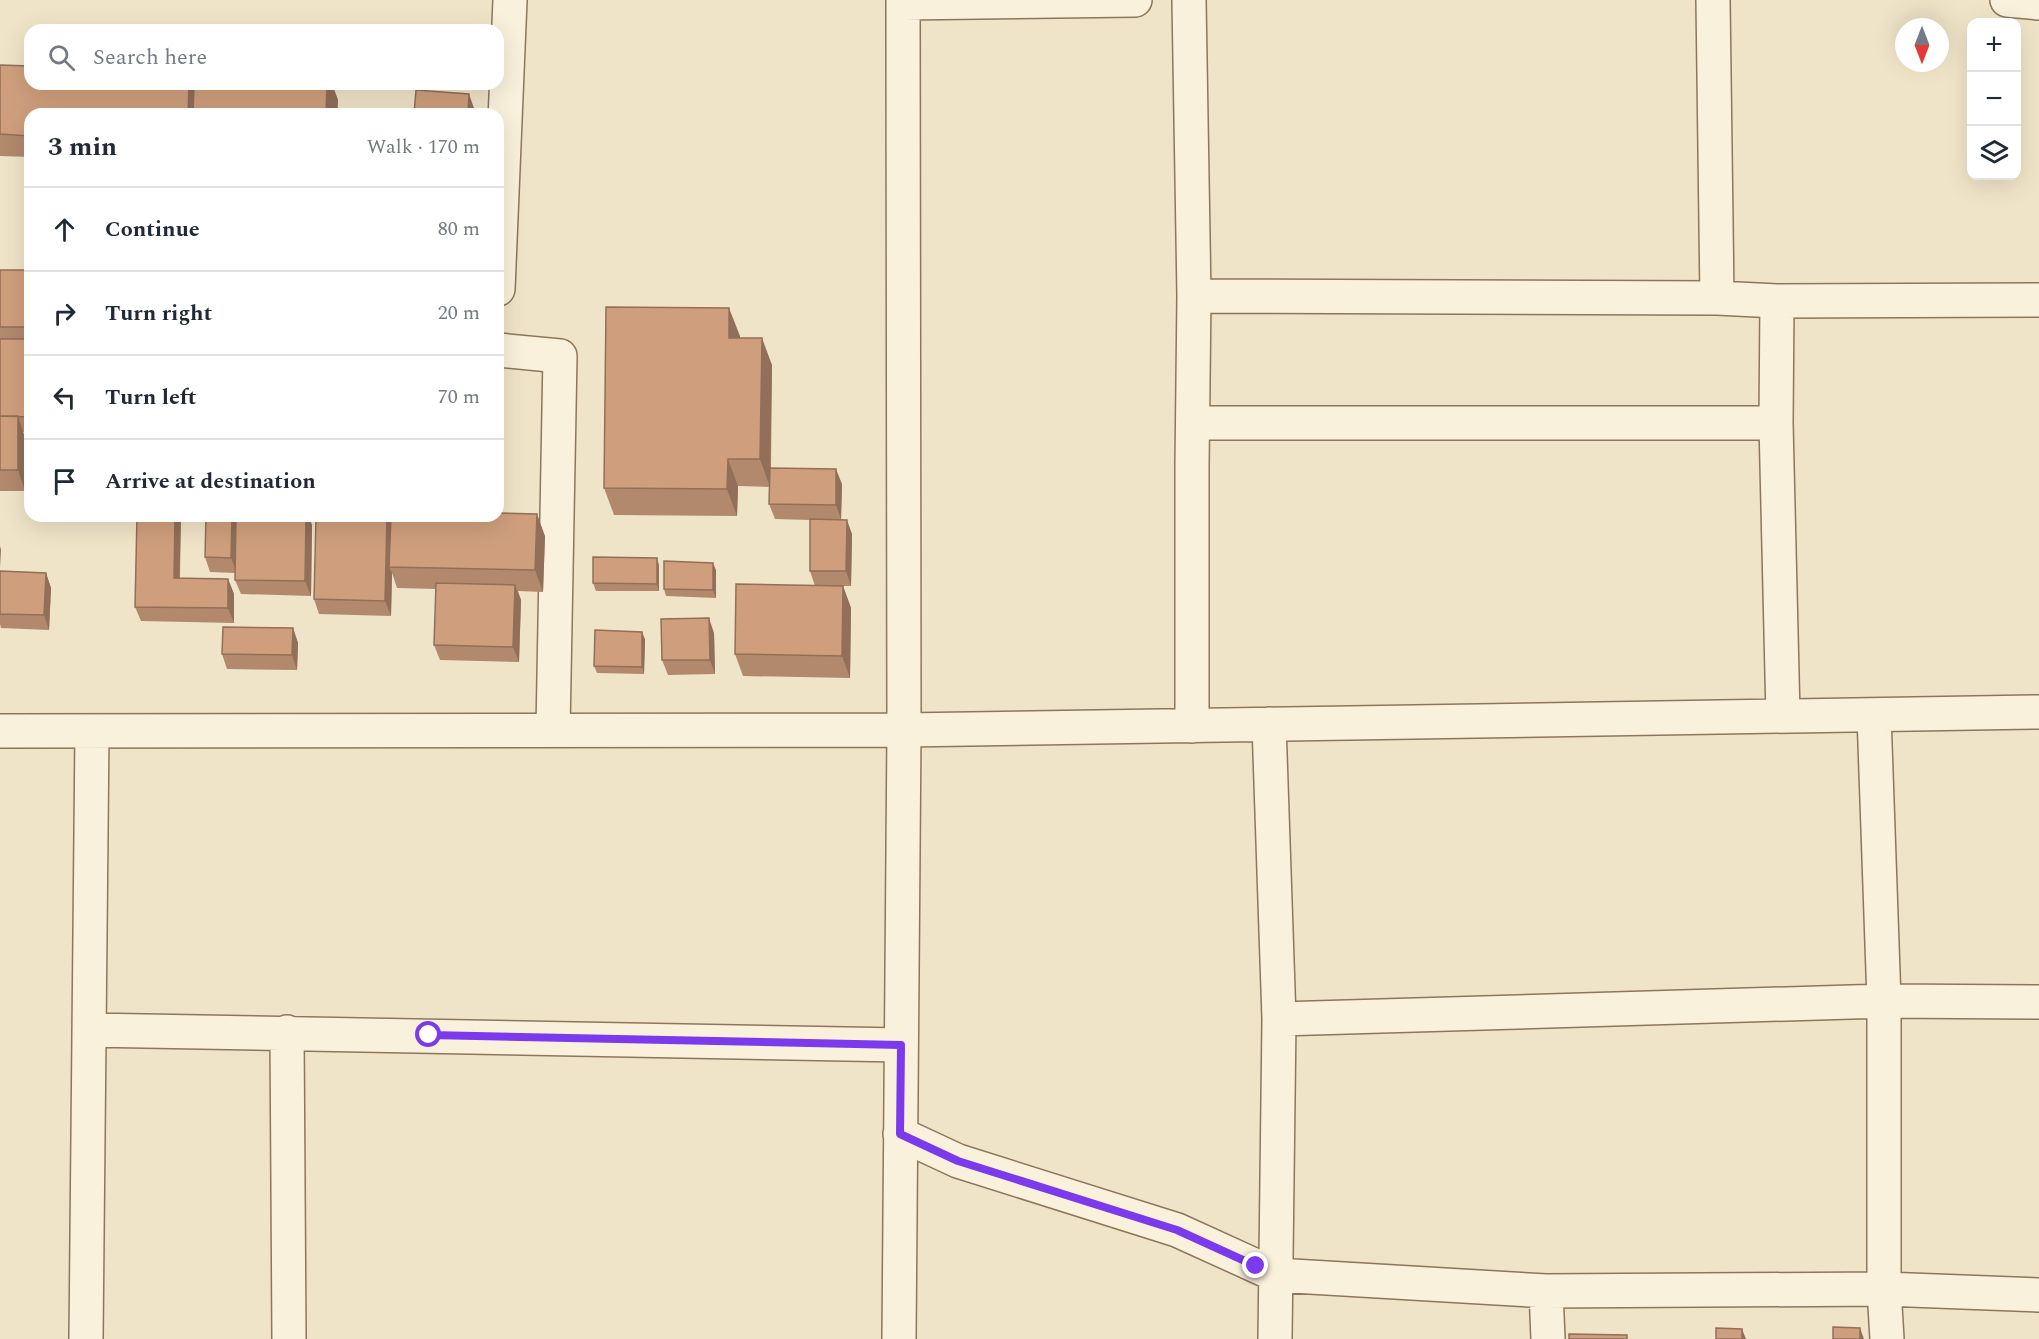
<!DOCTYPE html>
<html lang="en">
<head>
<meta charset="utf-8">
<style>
  :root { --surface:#fff; --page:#f2f2f3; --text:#1f2937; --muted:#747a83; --line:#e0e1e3 }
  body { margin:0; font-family:Spectral,serif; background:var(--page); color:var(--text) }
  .controls { position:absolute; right:18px; top:18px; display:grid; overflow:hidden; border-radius:12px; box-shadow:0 6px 24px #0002 }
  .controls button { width:54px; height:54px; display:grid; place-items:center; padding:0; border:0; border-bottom:2px solid var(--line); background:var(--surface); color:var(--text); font:30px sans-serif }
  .compass { position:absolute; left:1895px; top:18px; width:54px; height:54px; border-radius:50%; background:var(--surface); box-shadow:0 6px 24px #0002; rotate:180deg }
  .stop { position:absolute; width:18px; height:18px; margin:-14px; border:4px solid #7c3aed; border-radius:50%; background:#fff }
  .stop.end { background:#7c3aed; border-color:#fff; box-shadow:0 2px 6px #0008 }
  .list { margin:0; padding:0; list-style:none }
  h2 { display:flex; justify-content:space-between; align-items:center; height:78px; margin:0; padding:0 24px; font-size:26px }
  h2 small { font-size:20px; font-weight:400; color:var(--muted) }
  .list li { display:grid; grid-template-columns:39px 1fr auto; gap:18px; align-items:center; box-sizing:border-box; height:84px; padding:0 24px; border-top:2px solid var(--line) }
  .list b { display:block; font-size:22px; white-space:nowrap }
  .list em { font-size:20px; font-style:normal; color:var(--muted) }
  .icon { flex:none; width:33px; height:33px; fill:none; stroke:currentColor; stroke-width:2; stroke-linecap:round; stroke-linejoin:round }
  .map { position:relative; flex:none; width:2039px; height:1339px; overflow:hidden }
  .search { position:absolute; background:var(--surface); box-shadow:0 6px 24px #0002; left:24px; top:24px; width:480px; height:66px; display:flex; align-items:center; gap:15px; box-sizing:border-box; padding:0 21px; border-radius:18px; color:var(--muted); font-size:22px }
  .panel { position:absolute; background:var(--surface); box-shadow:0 6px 24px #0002; left:24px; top:108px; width:480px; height:414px; border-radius:18px }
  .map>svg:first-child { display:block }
</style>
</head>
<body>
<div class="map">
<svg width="2039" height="1339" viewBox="0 0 2039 1339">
  <rect width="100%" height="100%" fill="#f0e4c8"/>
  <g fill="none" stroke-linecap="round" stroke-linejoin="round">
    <defs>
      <path id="minor" d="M1189 0 1194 296 1192 465V726
        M1713 0 1717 298
        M2007 0 2039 3
        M903 3 1135 0
        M498 289 510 0
        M1194 296 1717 298 1777 301 2039 300
        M1777 301 1776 423 1783 716
        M498 350 560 356 553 730
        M1193 423H1776
        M1874 715 1884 1001V1289L1887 1339
        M1269 724 1279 1019 1275 1339
        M0 731 904 730 2039 712
        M1279 1019 1884 1001 2039 1002
        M89 1030 901 1045
        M287 1032 289 1339
        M900 1134 958 1161 1177 1230 1276 1275 1546 1291 1884 1289 2039 1295
        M1546 1291 1548 1339
        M86 1339 92 731
        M899 1339 904 730 903 0"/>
    </defs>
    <use href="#minor" stroke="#8d765c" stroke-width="36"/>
    <use href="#minor" stroke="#faf1dc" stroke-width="33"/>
  </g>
  <path fill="#b2896c" d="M0 65 194 84H332L338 100 337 114H30V157L0 156Z
    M0 270H30V432H23L25 438V491H0Z
    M740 336V338L772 365 771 468 842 484 841 519 852 534 851 586H815L810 571V520L775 519 769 504 770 487 738 486 737 516 614 515 604 488Z
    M137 516H181L180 578 228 579 234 594V623L141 621 135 607Z
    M351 516H498L545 536 543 592 518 591 521 600 519 662 440 660 434 645 436 589 397 588 392 573 391 616 319 614 314 599 352 518Z
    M312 525 311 596 241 594 235 580V573L210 572 205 557Z
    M657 558 659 566V591H596L593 583Z
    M716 570V598L666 596 664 589Z
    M0 571 46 573 51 588 49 630 1 628 0 624Z
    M843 586 851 608 850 678 743 676 735 654Z
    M293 628 298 643 297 670 227 669 222 654Z
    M714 633 715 674 668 675 662 660Z
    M645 639 644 674 597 673 594 666Z"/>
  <path fill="#916f58" d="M189 84H194L197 114H188Z
    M327 84H332L338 100 337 114H326Z
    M469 94 476 114H468Z
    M729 308 740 336V365L729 338Z
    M762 338 772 365 770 487 760 459Z
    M18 416 25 438V491L18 470Z
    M728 459 738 486 737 516 727 489Z
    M836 469 842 484 841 520 836 505Z
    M537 514 545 536 543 592 535 570Z
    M175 516H181L179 593 174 578Z
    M232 516H237V573L231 558Z
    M306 516H309L312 525 311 596 305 581Z
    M386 516H391L389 567 392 573 391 616 385 601 387 518Z
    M847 520 852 534 851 586 846 571Z
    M0 546 1 550 0 567Z
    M657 558 659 566V591L657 584Z
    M713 563 716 570V598L713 590Z
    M46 573 51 588 49 630 44 615Z
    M228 579 234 594V623L228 608Z
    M515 585 521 600 519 662 513 647Z
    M843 586 851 608 850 678 842 656Z
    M709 618 714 633 715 674 710 660Z
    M293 628 298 643 297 670 292 655Z
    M642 632 645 639 644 674 642 667Z
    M1860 1328 1864 1339H1860Z
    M1742 1329 1746 1339H1742Z"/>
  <path fill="#cf9f7d" stroke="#916f58" stroke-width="1.5" d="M0 65 30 66V84H189L188 114H30V136L0 134Z
    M194 84H327L326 114H193Z
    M416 90 469 94 468 114H414Z
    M0 270H30V327H0Z
    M606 307 729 308V338H762L760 459H728L727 489 604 488Z
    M0 339H30V417L0 416Z
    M0 416H18V470H0Z
    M770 468 836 469V505L769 504Z
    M498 513 537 514 535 570 389 567 391 516H498Z
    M137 516H175L174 578 228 579V608L135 607Z
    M206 516H232L231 558 205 557Z
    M236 516H306L305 581 235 580Z
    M316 517 387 518 385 601 314 599Z
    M810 519 847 520 846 571H810Z
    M593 557 657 558V584L593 583Z
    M664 561 713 563V590L664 589Z
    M0 571 46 573 44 615 0 614Z
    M436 583 515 585 513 647 434 645Z
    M736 584 843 586 842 656 735 654Z
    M709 618 710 660H662L661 619Z
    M223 627 293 628 292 655 222 654Z
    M595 630 642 632V667L594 666Z
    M1833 1327 1860 1328V1339H1833Z
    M1716 1328 1742 1329V1339H1716Z
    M1569 1334 1627 1335V1339H1569Z"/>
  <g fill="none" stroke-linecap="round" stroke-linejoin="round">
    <path stroke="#7c3aed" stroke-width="8" d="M429 1035 901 1045 900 1134 958 1161 1177 1230 1256 1266"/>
  </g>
</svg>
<div class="controls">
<button>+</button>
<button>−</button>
<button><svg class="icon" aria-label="layers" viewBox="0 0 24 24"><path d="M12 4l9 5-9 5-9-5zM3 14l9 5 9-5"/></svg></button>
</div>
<svg class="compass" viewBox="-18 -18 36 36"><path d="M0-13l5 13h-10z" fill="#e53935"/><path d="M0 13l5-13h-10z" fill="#747a83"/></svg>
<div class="stop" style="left:429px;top:1035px"></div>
<div class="stop end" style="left:1256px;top:1266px"></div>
<div class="search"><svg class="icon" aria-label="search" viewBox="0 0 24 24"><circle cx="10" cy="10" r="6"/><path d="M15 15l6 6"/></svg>Search here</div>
<section class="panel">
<h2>3 min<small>Walk · 170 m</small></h2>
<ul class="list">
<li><svg class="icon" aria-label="ahead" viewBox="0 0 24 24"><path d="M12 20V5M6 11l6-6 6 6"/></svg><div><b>Continue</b></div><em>80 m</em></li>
<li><svg class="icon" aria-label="right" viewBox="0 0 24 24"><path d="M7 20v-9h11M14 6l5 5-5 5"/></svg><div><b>Turn right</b></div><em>20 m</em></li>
<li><svg class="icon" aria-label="left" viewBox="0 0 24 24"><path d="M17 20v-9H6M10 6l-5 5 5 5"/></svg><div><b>Turn left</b></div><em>70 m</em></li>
<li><svg class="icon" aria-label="arrive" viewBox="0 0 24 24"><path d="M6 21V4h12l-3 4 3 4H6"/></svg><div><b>Arrive at destination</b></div></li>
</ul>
</section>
</div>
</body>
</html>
